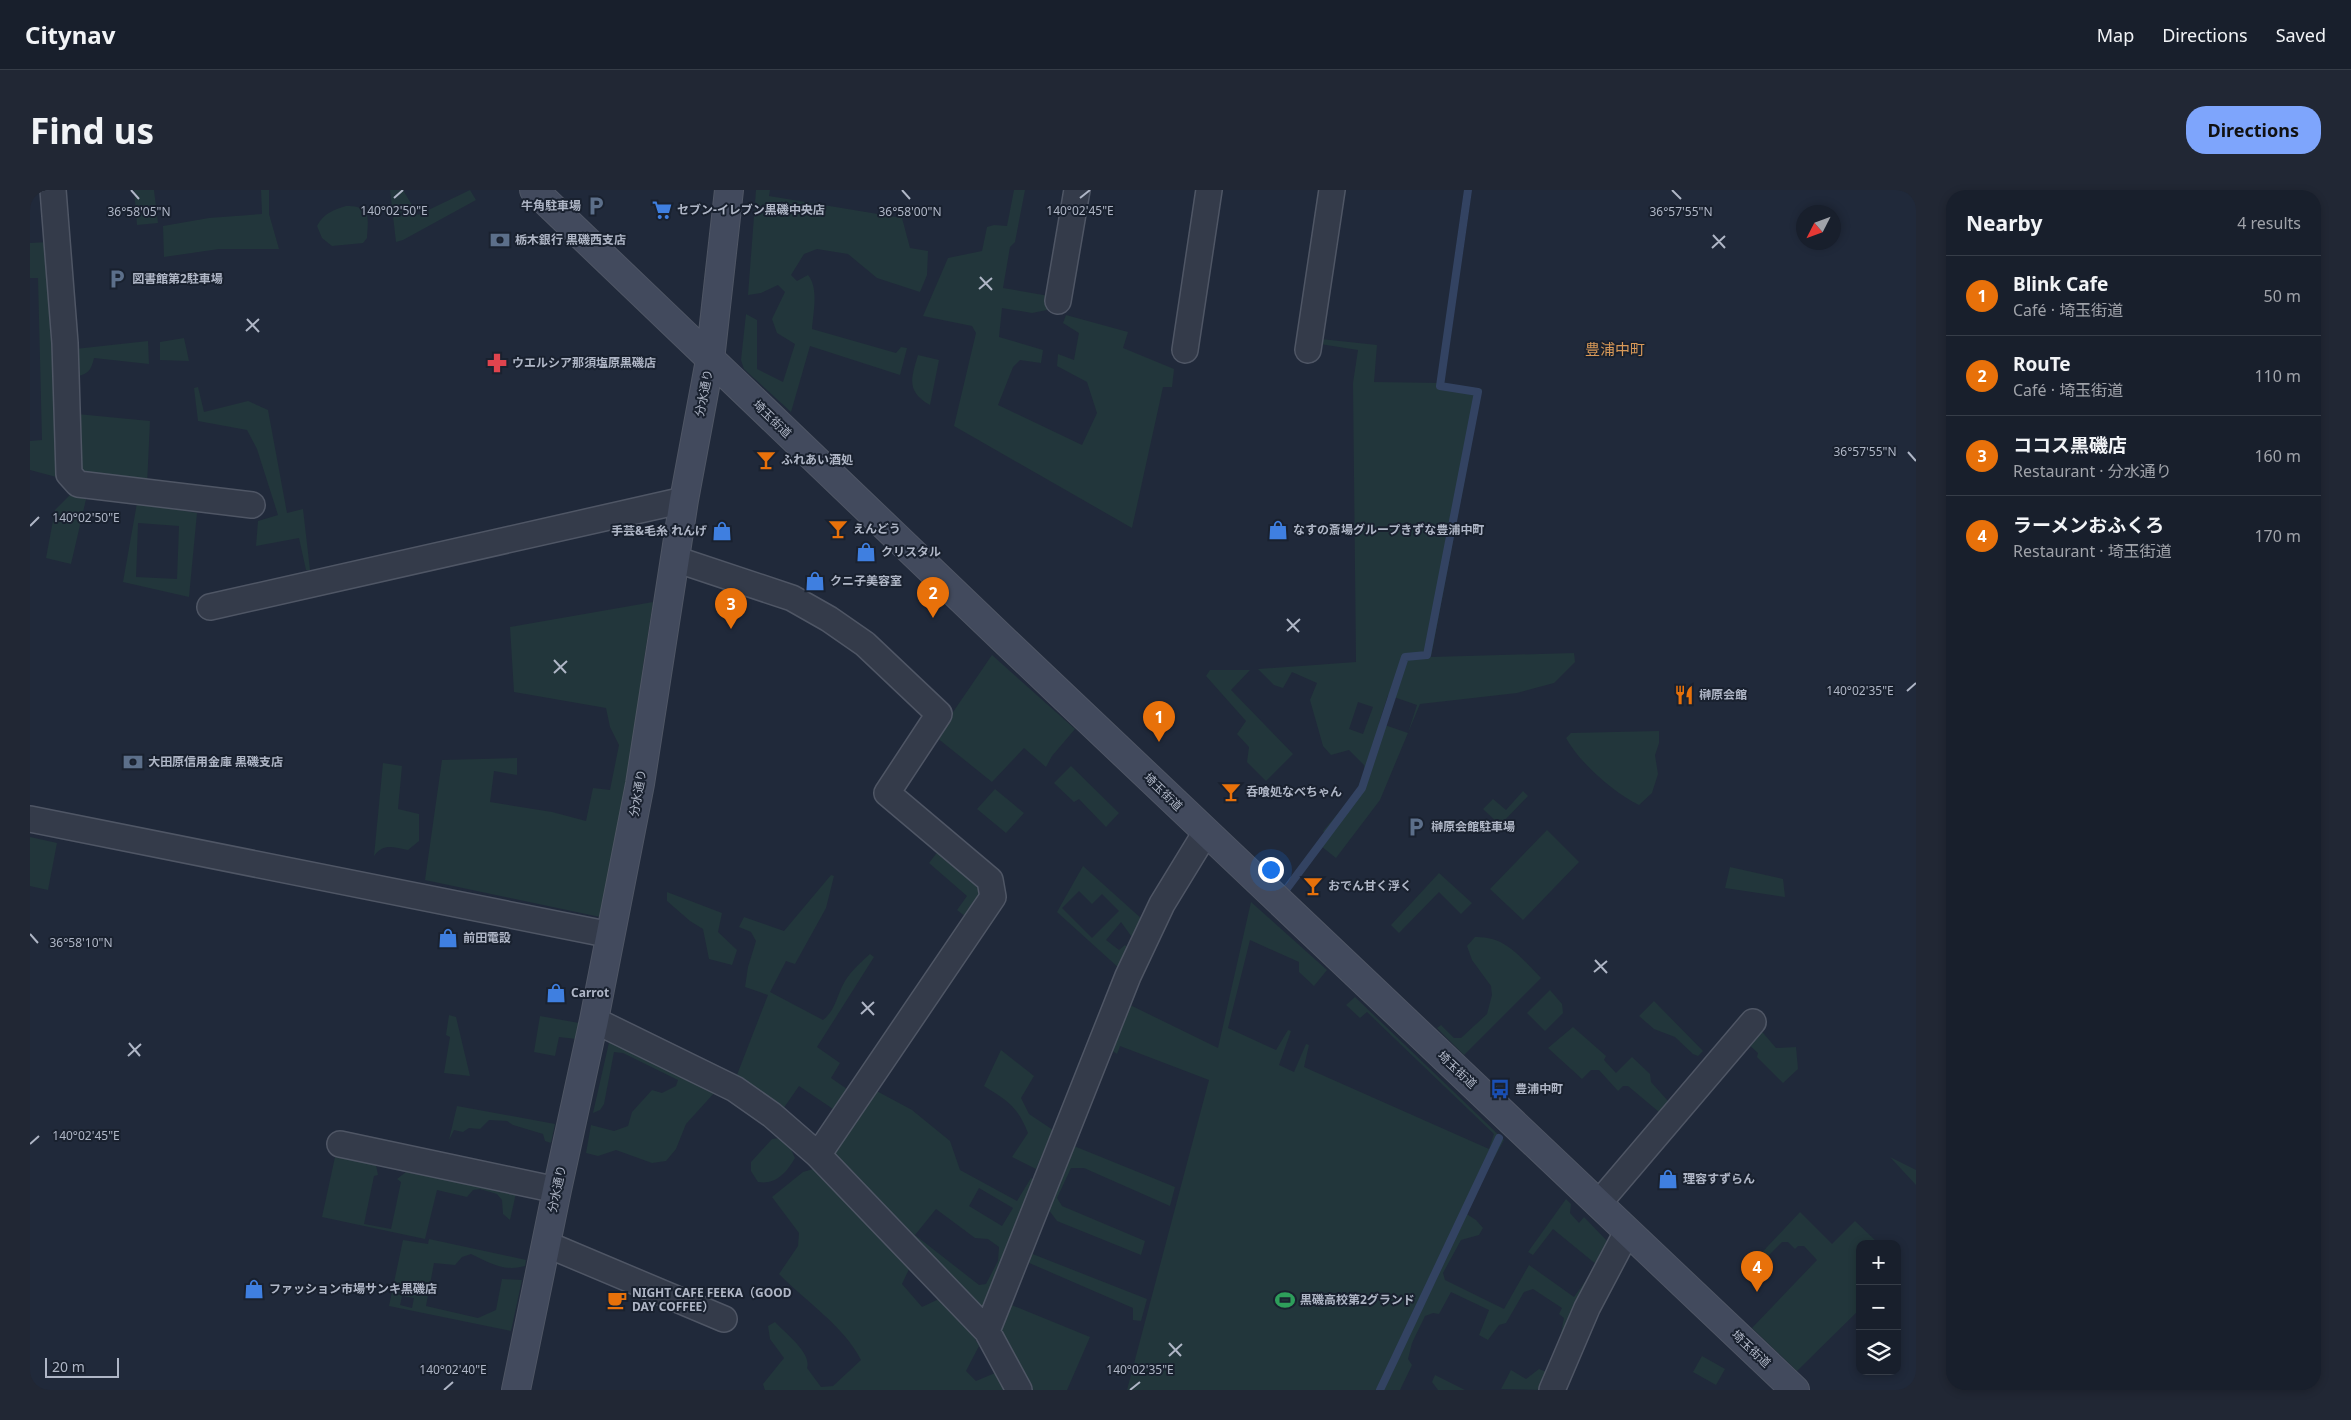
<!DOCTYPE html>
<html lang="en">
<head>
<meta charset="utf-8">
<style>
  :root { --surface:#181f2c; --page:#212734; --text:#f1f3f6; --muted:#9fa2a9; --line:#363d48; --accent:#7ea5fc }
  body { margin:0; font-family:"Noto Sans","Noto Sans JP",sans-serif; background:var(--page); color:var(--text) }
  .controls { position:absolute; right:15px; bottom:15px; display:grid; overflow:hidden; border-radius:10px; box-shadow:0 2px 8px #0003 }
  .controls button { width:45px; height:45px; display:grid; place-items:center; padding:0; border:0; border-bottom:1px solid var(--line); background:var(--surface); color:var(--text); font:25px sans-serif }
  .compass { position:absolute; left:1766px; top:15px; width:45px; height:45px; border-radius:50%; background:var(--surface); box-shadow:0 2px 8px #0003; rotate:228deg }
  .scale { position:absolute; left:15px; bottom:12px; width:74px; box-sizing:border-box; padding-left:5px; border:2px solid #afb6c6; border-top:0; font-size:14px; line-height:18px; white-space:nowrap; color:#afb6c6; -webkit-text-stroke:4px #19212f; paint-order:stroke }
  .you { position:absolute; left:1240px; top:679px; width:18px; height:18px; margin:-12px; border:4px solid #fff; border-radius:50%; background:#1a73e8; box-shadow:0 0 0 8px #1a73e833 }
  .badge { display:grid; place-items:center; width:32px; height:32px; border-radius:50%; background:var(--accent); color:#fff; font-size:16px; font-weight:700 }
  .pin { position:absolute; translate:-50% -41px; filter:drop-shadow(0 1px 2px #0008) }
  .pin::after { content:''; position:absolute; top:26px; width:18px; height:15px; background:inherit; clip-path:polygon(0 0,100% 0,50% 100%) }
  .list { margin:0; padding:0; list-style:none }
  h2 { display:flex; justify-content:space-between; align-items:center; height:65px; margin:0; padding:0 20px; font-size:21px }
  h2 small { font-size:16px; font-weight:400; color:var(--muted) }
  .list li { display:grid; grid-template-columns:32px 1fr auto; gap:15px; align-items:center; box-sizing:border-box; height:80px; padding:0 20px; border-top:1px solid var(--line) }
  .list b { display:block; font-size:19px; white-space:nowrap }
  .list p { margin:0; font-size:16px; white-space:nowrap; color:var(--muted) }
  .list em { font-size:16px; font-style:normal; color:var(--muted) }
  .icon { flex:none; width:28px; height:28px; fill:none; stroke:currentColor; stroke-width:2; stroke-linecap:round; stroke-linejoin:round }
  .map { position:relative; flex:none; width:1886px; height:1200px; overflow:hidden; border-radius:20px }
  header { display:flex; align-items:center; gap:30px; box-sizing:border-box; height:70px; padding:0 25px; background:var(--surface); border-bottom:1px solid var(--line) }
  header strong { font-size:24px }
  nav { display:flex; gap:28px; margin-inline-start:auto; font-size:18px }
  .intro { display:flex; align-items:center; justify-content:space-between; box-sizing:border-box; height:120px; padding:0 30px }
  h1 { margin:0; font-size:35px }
  .button { padding:12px 22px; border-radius:20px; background:var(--accent); color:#111; font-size:18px; font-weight:700 }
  main { display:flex; gap:30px; padding:0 30px }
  aside { flex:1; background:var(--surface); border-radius:20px; box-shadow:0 2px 8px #0003 }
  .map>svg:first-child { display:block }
</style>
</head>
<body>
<header>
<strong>Citynav</strong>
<nav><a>Map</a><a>Directions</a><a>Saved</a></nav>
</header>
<div class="intro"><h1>Find us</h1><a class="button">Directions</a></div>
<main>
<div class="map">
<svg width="1886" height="1200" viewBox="0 0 1886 1200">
  <rect width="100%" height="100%" fill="#20293a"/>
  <path fill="#22363b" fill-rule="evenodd" d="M104 0H124L128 33 107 35Z
    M231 0H239V24L249 59H189L134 67 133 36 179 28 232 24Z
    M360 0H373L388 25 440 0 446 10 373 50 366 52Z
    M726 0H740L739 6 872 28 880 58 898 61 897 85 890 102 847 88 818 64 787 59 774 64 761 85 767 91 778 85C789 98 783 123 782 139L866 163 871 157 877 158 870 185 780 156 761 222 714 179 711 170 716 124 727 130V179L753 192 765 154 747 143 742 129 755 102 748 95 731 103 718 105Z
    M984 0H995L985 52 980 57 973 98 1019 106 1017 120 1002 123 972 118 969 147 1013 160 1011 173 990 170 983 177 968 215 1052 255 1067 223 1057 192 1027 176 1028 164 1044 170 1049 143 1033 133 1036 125 1098 142 1093 158 1144 179 1142 197H1133L1102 338 924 236 946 143 942 136 893 126 918 68 952 61 957 37 964 35 977 36Z
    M316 16C342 16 338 27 337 48L333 53 302 56 292 48 287 36C294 23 303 20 316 16Z
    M18 52 30 288 0 280V251L12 250 8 88H0V53Z
    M154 148 159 171 130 170V152Z
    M1291 149 1347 155 1344 192 1412 193 1452 199 1401 467 1544 463 1545 472 1524 493 1487 503 1390 514 1350 610 1306 668 1291 656 1297 648 1293 641 1328 600 1329 594 1335 586 1334 575 1319 560 1301 565 1293 556 1280 510 1287 493 1262 482 1253 498 1244 495 1228 479 1326 472 1323 193 1328 160 1290 154ZM1358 505 1387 515 1378 543 1349 533ZM1328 512 1343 517 1333 544 1319 539Z
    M118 151 119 174 64 168C61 181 58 184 45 187V159Z
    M888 165 909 170 900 215C876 201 881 189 888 165Z
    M168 197 174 222 218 211 238 220 257 323 273 319 280 380H276L269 348 226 356 228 331 248 325 227 259 217 240 168 231 164 198Z
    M47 224 120 231 117 295 49 284Z
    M43 302 57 305 41 374 16 368 25 320Z
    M107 313 167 323 159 407 93 392ZM108 333 149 336 147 389 106 387Z
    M623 412 613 476 608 536 570 727 395 690 412 570 487 568V585L464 581 460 612 522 622 556 631 563 598 580 600 589 555 580 537 576 518 484 502 480 437Z
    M962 465 1045 539 1022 566 1016 577 994 558 962 592 906 547Z
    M1180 480H1220L1201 500 1263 564 1236 591 1217 572 1219 557 1207 544 1216 531 1176 486Z
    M1629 541V553L1625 565 1628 584 1622 603 1609 615C1584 603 1549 572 1536 548L1541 543Z
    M353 573 372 576 368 619 389 624V651L378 660C363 657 353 653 344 666Z
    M1041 576 1089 623 1076 637 1049 609 1044 612 1024 593Z
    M965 599 994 623 976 643 947 619Z
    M1493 601 1498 606 1470 635 1453 619 1463 609 1476 620Z
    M1517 640 1549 672 1493 730 1460 699Z
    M0 647 27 653 18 700 0 696Z
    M909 660 950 694 953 704 936 727 927 720 937 706 899 673Z
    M1053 676 1113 730 1104 750 1091 732 1076 750 1089 760 1095 755 1099 759 1090 779 1027 722ZM1049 701 1062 714 1072 704 1089 721 1062 748 1032 718Z
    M1700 677 1753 689 1755 707 1695 698Z
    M1409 683 1442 713 1431 724 1409 702 1369 743 1361 735Z
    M801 685 804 686 796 718 765 774 756 771 740 802 793 830C806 820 807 804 815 791 822 780 831 772 840 764L844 767 787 857 810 873 801 888 817 899 803 919 769 896 751 922 705 890 738 805 715 797 718 777 726 751 721 742 709 737 714 727 754 741Z
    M637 702 692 723 688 742 707 760 702 775 679 769 673 739 660 731 637 711Z
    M1221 712 1297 780 1284 796 1269 782V772L1220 750 1198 838 1246 860 1258 840 1261 841 1249 875 1264 882 1276 854 1279 855 1274 877 1459 959 1464 944 1337 822 1330 828 1316 815 1325 807 1474 950 1457 981 1452 979 1432 1021 1446 1030 1453 1038 1449 1045 1431 1050 1413 1083 1415 1090 1474 1119 1499 1075 1544 1107 1567 1075 1523 1039 1503 1065 1498 1062 1536 1009 1541 1014 1540 1023 1549 1033 1554 1027 1578 1052 1533 1154 1530 1149 1534 1128 1529 1124 1532 1118 1503 1099 1494 1102 1476 1133 1469 1135 1458 1150 1449 1145 1459 1120 1421 1102 1409 1124 1403 1123 1395 1126 1382 1153 1378 1169 1382 1175 1370 1200H1349L1399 1091 1347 1200H1097L1179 890 1090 856 1087 864 1078 858 1096 813 1188 858Z
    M1445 747C1476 746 1490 767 1511 788L1434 865 1407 838 1411 835 1424 848H1431L1457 824 1462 805 1461 796 1442 770 1437 756Z
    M1520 800 1532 814 1533 823 1515 841 1497 823Z
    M1624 811 1673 861 1668 866 1663 864 1645 847 1624 839 1609 826Z
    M419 825 426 827 440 886 414 883 420 847 416 845Z
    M510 826 549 833 547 849 529 847 525 866 504 862Z
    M1543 837 1576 866 1574 870 1586 883 1602 867 1620 884 1621 892 1638 911 1629 922 1598 896H1593L1588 901 1569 880H1561L1552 889 1518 858Z
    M1728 837 1746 858 1766 857 1768 879 1753 893 1727 867 1728 863 1715 851Z
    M580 848 685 902 656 934 646 959 636 971 622 973 586 960 568 966 556 963 561 935 584 941 598 936 602 922 622 900 632 903 646 896 648 890 593 863 584 862 574 914 570 920 563 923Z
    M971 860 1004 886 991 908 999 924 1023 940 1006 979 982 967 998 943C988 917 978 911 954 896Z
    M841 898 882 920 920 951 930 980 987 1011 1001 988 1006 991 955 1118 949 1123 880 1077 872 1094 892 1117 911 1108 939 1138 949 1156 936 1181 946 1191 965 1183 977 1200H735L733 1194 754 1168 740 1149 738 1136 745 1132C755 1143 782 1163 777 1178L791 1197 803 1196 831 1170C814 1136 775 1111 749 1084L768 1056 769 1043 742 1007 773 982 783 979 797 967ZM949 998 983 1018 972 1036 939 1016ZM906 1019 945 1048 958 1049 969 1057 968 1071 956 1094 949 1095 885 1045Z
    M427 916 525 934 521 953 515 951 513 944 483 935 477 931 459 930 450 939 439 938 433 942 424 940 419 950Z
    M751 948 759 955 765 968C756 983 746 995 728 992L721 981V972L742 949Z
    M1039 954 1145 997 1140 1016 1054 978H1041L1027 1008 1032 1016 1115 1051 1111 1065 1027 1031 1015 1015Z
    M305 967 346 975 348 985 344 986 334 1034 361 1039 371 992 367 989 376 982 486 1003 480 1030 473 1024 472 1010 467 1004 450 999 443 1000 437 1007 407 1000 395 1049 292 1027Z
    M1860 967 1886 980V995Z
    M1770 1022 1802 1054 1825 1031 1849 1054H1830V1095L1827 1098 1830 1101V1119L1767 1181 1722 1138 1787 1070 1774 1056H1768L1765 1059 1758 1052H1752L1726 1078 1722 1073Z
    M399 1049 496 1070 495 1076C474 1082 460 1073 441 1064L432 1067 425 1075 404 1073 396 1116 448 1128 466 1120 472 1089 492 1090 481 1141 359 1116 373 1050 398 1054ZM372 1106 384 1108 382 1118 370 1115Z
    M1000 1063 1117 1109 1111 1131 1103 1130V1118L997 1072Z
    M979 1114 1060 1147 1037 1200H997L967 1145Z
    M1672 1166 1695 1179 1686 1195 1663 1182Z
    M1509 1179 1519 1183 1512 1200 1471 1199 1481 1180 1496 1189Z
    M1405 1185 1435 1200H1408L1402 1192Z"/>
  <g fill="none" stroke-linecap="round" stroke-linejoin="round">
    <path stroke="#334362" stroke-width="8" d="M1255 701 1332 598 1375 467 1397 465 1448 202 1410 196 1438 0
      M1350 1200 1469 948"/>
    <defs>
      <path id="street" d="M23 0 35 153 39 284 48 294 222 315
        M1028 111 1047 0
        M1155 160 1179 0
        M1278 160 1302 0
        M645 369 762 408 799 429 835 454 909 524 857 603 960 690 963 707 788 965
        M180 417 654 310
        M0 629 581 745
        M564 830 705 899 742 925 788 965 957 1141 1098 786 1132 714 1176 642
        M310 954 527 1000
        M1568 1014 1723 832
        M516 1054 694 1129
        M957 1141 989 1200
        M1522 1200 1557 1118 1597 1042"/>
      <path id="secondary" d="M504 0 975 451 1765 1200
        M486 1200 527 1000 564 830 610 594 654 310 680 170 699 0"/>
    </defs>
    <use href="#street" stroke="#4f5665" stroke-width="28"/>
    <use href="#secondary" stroke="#4f5665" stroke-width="30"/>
    <use href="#street" stroke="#343b4a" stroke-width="25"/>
    <use href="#secondary" stroke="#424a5d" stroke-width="28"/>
  </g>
  <path fill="none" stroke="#afb6c6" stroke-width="2" d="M101 0 109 9M872 0 880 9M1642 0 1651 9M364 8 373 0M1050 8 1060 0M1683 45 1695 58M1682 58 1695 46M950 87 962 100M949 99 962 88M217 129 229 142M216 141 229 129M1878 262 1886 271M0 336 9 327M1257 429 1269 442M1257 441 1270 429M524 470 536 483M524 483 537 471M1877 501 1886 493M0 744 8 753M1565 770 1577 783M1564 782 1577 771M832 812 844 825M831 824 844 812M99 853 110 866M98 866 111 854M0 954 9 946M1139 1153 1151 1166M1139 1166 1152 1154M414 1200 423 1192M1100 1200 1110 1192"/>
  <defs>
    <symbol id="parking-bare" viewBox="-9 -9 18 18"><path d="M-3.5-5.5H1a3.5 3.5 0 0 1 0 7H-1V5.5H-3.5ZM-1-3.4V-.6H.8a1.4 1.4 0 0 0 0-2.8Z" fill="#5c6f8a" stroke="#19212f" stroke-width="2.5" paint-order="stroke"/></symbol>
    <symbol id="supermarket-bare" viewBox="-9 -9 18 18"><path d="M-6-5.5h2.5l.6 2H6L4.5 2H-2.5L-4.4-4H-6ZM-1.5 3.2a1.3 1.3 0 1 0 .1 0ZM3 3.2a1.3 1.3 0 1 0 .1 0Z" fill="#3f7fe0" stroke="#19212f" stroke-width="2.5" paint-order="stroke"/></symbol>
    <symbol id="bank-bare" viewBox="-9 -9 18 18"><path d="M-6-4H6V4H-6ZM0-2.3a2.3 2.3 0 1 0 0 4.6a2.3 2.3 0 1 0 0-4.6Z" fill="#5c6f8a" stroke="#19212f" stroke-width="2.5" paint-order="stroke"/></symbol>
    <symbol id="pharmacy-bare" viewBox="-9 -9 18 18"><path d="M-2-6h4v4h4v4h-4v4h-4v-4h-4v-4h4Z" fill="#e0444e" stroke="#19212f" stroke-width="2.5" paint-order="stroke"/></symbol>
    <symbol id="bar-bare" viewBox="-9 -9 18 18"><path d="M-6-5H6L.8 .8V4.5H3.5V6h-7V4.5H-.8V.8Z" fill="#e8710a" stroke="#19212f" stroke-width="2.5" paint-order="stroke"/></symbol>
    <symbol id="shop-bare" viewBox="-9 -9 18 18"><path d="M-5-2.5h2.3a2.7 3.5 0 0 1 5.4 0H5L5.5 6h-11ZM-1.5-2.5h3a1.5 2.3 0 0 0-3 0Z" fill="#3f7fe0" stroke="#19212f" stroke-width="2.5" paint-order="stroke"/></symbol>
    <symbol id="restaurant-bare" viewBox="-9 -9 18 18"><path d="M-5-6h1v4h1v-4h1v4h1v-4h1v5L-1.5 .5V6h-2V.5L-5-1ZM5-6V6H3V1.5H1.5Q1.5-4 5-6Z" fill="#e8710a" stroke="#19212f" stroke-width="2.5" paint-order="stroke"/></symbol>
    <symbol id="bus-bare" viewBox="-9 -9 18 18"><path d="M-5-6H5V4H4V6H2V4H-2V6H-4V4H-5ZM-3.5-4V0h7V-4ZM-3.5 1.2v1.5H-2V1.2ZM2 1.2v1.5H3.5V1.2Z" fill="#1a4fb4" stroke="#19212f" stroke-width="2.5" paint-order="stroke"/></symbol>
    <symbol id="cafe-bare" viewBox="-9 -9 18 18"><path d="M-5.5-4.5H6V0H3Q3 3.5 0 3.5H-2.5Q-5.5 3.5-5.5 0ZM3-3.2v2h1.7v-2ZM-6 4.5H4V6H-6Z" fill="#e8710a" stroke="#19212f" stroke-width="2.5" paint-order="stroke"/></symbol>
    <symbol id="stadium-bare" viewBox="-9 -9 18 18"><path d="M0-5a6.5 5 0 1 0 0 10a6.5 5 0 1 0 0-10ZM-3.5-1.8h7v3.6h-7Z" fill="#2e9e5b" stroke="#19212f" stroke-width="2.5" paint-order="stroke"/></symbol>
  </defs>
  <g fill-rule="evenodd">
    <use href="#parking-bare" x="552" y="2" width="28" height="28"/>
    <use href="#supermarket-bare" x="618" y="6" width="28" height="28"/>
    <use href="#bank-bare" x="456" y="36" width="28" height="28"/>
    <use href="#parking-bare" x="73" y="75" width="28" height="28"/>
    <use href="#pharmacy-bare" x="453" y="159" width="28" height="28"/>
    <use href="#bar-bare" x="722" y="256" width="28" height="28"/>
    <use href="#bar-bare" x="794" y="325" width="28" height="28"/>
    <use href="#shop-bare" x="1234" y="326" width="28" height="28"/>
    <use href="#shop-bare" x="678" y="327" width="28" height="28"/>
    <use href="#shop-bare" x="822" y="348" width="28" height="28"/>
    <use href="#shop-bare" x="771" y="377" width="28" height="28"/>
    <use href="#restaurant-bare" x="1640" y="491" width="28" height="28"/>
    <use href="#bank-bare" x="89" y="558" width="28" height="28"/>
    <use href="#bar-bare" x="1187" y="588" width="28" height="28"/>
    <use href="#parking-bare" x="1372" y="623" width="28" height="28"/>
    <use href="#bar-bare" x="1269" y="682" width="28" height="28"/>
    <use href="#shop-bare" x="404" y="734" width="28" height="28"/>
    <use href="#shop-bare" x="512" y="789" width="28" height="28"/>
    <use href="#bus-bare" x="1456" y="885" width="28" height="28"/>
    <use href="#shop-bare" x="1624" y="975" width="28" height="28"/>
    <use href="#shop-bare" x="210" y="1085" width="28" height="28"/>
    <use href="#cafe-bare" x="573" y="1096" width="28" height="28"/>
    <use href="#stadium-bare" x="1241" y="1096" width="28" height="28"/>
  </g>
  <g text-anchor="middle" stroke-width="4" stroke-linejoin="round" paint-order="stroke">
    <g font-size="12" font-weight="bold" fill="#afb6c6" stroke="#19212f" text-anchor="start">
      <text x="551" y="20" text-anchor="end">牛角駐車場</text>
      <text x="647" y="24">セブン-イレブン黒磯中央店</text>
      <text x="485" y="54">栃木銀行 黒磯西支店</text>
      <text x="102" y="93">図書館第2駐車場</text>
      <text x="482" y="177">ウエルシア那須塩原黒磯店</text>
      <text x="751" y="274">ふれあい酒処</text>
      <text x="823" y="343">えんどう</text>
      <text x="1263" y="344">なすの斎場グループきずな豊浦中町</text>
      <text x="677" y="345" text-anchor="end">手芸&amp;毛糸 れんげ</text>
      <text x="851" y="366">クリスタル</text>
      <text x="800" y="395">クニ子美容室</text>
      <text x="1669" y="509">榊原会館</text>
      <text x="118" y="576">大田原信用金庫 黒磯支店</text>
      <text x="1216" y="606">呑喰処なべちゃん</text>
      <text x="1401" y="641">榊原会館駐車場</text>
      <text x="1298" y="700">おでん甘く浮く</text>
      <text x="433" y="752">前田電設</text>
      <text x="541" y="807">Carrot</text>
      <text x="1485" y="903">豊浦中町</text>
      <text x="1653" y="993">理容すずらん</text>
      <text x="239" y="1103">ファッション市場サンキ黒磯店</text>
      <text x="602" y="1107">NIGHT CAFE FEEKA（GOOD<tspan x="602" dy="14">DAY COFFEE）</tspan></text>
      <text x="1270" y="1114">黒磯高校第2グランド</text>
    </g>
    <g font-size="12" fill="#afb6c6" stroke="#19212f">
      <text transform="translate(674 203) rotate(-79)" y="4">分水通り</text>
      <text transform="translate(742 229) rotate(44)" y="4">埼玉街道</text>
      <text transform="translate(1133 602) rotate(44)" y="4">埼玉街道</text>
      <text transform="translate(608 603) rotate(-80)" y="4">分水通り</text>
      <text transform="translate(1427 880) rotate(43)" y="4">埼玉街道</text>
      <text transform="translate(527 999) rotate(-78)" y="4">分水通り</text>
      <text transform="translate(1721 1159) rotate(43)" y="4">埼玉街道</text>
    </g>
    <g font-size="15" fill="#d89958" stroke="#19212f">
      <text x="1585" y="165">豊浦中町</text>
    </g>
  </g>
  <g font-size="12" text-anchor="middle" fill="#afb6c6" stroke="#19212f" stroke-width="4" stroke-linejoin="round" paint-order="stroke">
    <text x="364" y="25">140°02'50"E</text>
    <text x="1050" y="25">140°02'45"E</text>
    <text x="109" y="26">36°58'05"N</text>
    <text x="880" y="26">36°58'00"N</text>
    <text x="1651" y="26">36°57'55"N</text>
    <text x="1835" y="266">36°57'55"N</text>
    <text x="56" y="332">140°02'50"E</text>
    <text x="1830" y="505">140°02'35"E</text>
    <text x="51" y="757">36°58'10"N</text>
    <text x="56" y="950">140°02'45"E</text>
    <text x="423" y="1184">140°02'40"E</text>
    <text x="1110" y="1184">140°02'35"E</text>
  </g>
</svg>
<div class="controls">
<button>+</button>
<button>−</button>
<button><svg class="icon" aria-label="layers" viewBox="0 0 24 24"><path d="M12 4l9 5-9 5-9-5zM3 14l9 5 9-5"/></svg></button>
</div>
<svg class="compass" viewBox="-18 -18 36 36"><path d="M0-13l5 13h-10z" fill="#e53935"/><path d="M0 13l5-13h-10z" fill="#9fa2a9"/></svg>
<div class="scale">20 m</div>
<div class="you"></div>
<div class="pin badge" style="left:1129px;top:552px;background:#e8710a">1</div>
<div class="pin badge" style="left:903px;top:428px;background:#e8710a">2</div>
<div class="pin badge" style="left:701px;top:439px;background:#e8710a">3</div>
<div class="pin badge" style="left:1727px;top:1102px;background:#e8710a">4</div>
</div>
<aside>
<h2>Nearby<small>4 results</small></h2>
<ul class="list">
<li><span class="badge" style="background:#e8710a">1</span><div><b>Blink Cafe</b><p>Café · 埼玉街道</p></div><em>50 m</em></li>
<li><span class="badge" style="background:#e8710a">2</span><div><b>RouTe</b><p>Café · 埼玉街道</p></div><em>110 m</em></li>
<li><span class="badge" style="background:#e8710a">3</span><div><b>ココス黒磯店</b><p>Restaurant · 分水通り</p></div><em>160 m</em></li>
<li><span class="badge" style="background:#e8710a">4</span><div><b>ラーメンおふくろ</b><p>Restaurant · 埼玉街道</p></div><em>170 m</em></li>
</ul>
</aside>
</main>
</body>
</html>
